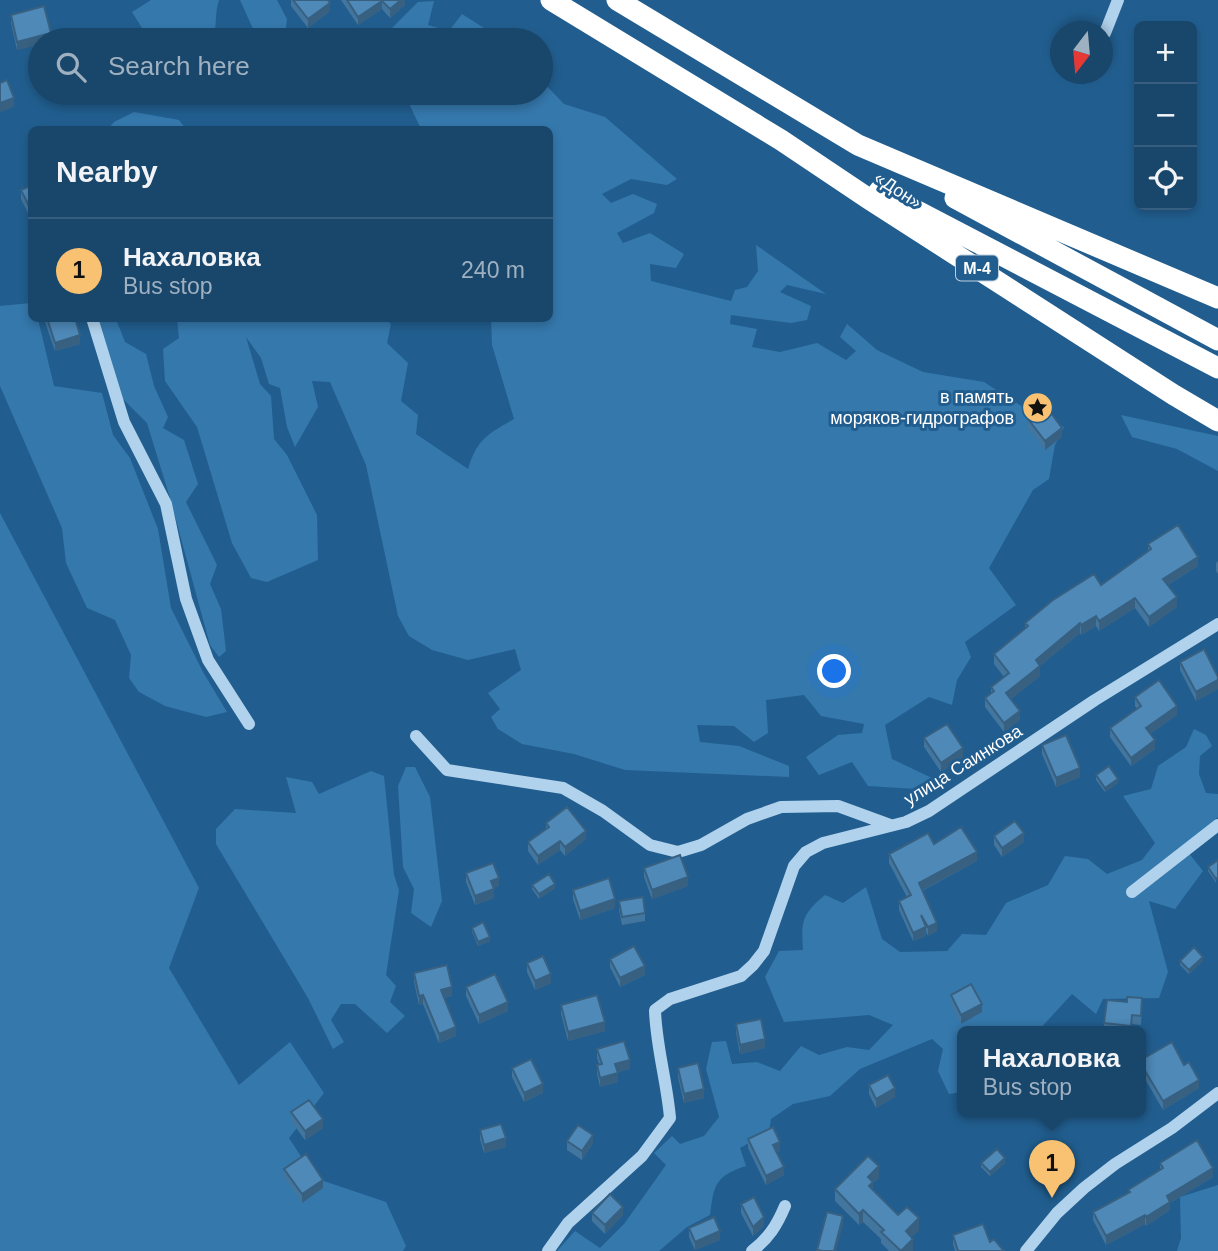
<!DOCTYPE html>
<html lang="en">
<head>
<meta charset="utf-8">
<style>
  :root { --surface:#19466b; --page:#265073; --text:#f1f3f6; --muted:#9fb1c1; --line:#375e7e; --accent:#f9c272 }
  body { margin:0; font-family:Helvetica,sans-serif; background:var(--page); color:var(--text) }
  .controls { position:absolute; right:21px; top:21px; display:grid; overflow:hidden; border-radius:10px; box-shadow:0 4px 10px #0003 }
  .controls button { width:63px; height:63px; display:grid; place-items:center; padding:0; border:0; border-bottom:2px solid var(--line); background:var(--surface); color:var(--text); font:35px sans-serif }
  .compass { position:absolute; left:1050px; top:21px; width:63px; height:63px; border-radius:50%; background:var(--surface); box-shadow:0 4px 10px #0003; rotate:196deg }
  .you { position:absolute; left:835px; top:672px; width:24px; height:24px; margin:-18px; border:5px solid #fff; border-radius:50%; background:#1a73e8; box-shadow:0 0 0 10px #1a73e833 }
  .badge { display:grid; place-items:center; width:46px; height:46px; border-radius:50%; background:var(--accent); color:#111; font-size:23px; font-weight:700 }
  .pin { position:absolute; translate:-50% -58px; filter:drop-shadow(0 2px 4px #0008) }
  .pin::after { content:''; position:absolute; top:37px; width:24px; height:21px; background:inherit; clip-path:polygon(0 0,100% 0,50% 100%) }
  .popup { position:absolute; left:957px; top:1026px; width:189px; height:91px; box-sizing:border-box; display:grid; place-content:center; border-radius:10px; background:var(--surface); filter:drop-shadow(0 2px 5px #0005); font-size:23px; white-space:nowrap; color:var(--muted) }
  .popup b { font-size:26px; color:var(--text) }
  .popup::after { content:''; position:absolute; left:50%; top:100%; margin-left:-14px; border:14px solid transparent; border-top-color:var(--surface) }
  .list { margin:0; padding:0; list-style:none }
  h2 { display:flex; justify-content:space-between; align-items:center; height:91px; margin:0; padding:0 28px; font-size:30px }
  h2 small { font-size:23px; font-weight:400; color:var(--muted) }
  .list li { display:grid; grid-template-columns:46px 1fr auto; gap:21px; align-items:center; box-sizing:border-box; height:105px; padding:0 28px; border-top:2px solid var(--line) }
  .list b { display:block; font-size:26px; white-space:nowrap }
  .list p { margin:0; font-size:23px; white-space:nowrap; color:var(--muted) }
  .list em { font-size:23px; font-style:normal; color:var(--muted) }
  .icon { flex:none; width:38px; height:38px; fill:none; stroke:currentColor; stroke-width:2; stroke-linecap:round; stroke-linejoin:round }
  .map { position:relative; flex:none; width:1218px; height:1251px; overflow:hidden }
  .search { position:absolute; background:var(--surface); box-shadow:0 4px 10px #0003; left:28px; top:28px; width:525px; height:77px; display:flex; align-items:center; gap:18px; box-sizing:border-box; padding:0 24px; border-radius:38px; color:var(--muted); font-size:26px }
  .panel { position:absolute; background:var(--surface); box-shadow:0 4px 10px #0003; left:28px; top:126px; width:525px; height:196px; border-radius:10px }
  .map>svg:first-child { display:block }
</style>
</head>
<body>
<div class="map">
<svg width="1218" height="1251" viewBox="0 0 1218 1251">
  <rect width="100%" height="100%" fill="#215e8f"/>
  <path fill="#3578ac" d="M151 0H219C214 15 218 26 212 40H146L147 36 132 12Z
    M240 0H277L287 19 285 36 258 40Z
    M434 1 428 25 449 31 462 14 503 40H380L418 2Z
    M541 80 564 104 605 117 677 179 667 185 631 179 602 194 611 203 633 194 657 204 654 213 617 233 623 243 650 233 684 254 676 268 650 264 651 281 731 301 735 290 747 287 758 271 756 245 826 294 787 285 780 292 811 306 807 320 791 323 731 315 730 324 757 329 752 347 780 352 817 343 846 360 856 351 840 337 847 324 877 350 923 372 984 382 1029 411 1064 427 1055 445 1049 479 1033 490 989 568 1016 605 965 642 971 657 957 680 952 705 929 697 885 725 892 759 934 779 932 790 868 786 852 762 819 775 806 757 838 735 862 733 864 724 821 716 804 695 766 700 768 733 754 742 734 726 697 725 700 742 739 746 789 766V777L625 770 574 754 522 744 498 729 491 717 500 709 488 693 521 670 515 649 468 660 432 650 409 636 398 616 366 465 330 382 312 381 318 407 295 447 287 427 280 388 269 384 261 358 246 337 260 384 271 396 274 439 287 455 317 515 318 560 267 582 251 578 232 543 197 427 165 381 163 349 179 338 177 319H385L391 324 387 343 408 363 401 401 418 415 416 434 468 469C477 439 488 434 514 419L492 345 491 319 550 318V130L421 129 404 93H541Z
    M134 112 179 120 186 129H135L133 127 108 129 114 122Z
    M31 303 32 318 38 319 54 386 102 393 113 435 130 458 158 529 171 608 203 672 227 712 206 717 165 706 139 692 129 678 131 655 115 620 87 608 66 563 62 528 0 386V306Z
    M98 319H116L125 342 146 354 154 386 168 417 163 428 184 440 198 484 186 502 217 565 210 584 221 609 226 651 219 657 210 645 170 498 147 423 121 397Z
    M1121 415 1218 436V471L1177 449 1132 437Z
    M0 513 199 888 169 968 239 1085 290 1042 324 1093 289 1138 315 1178 386 1202 406 1246 403 1251H0Z
    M1194 729 1206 735 1212 746 1200 756 1199 774 1206 793 1218 794V817L1184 847 1203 871 1175 909 1149 901 1168 972 1159 998 1103 999 1096 1014 1072 994 1037 1032H963V1092L949 1094 938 1071 943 1049 932 1039 860 1069 830 1096 793 1104 771 1119 769 1132 740 1148 746 1166C715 1176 714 1185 710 1215L687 1227 659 1251H557L575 1231 600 1248 624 1224 666 1165 654 1153 672 1136 680 1144 704 1136 719 1117 706 1069 712 1042 726 1041 732 1064 757 1062 780 1071 801 1046 819 1055 847 1047 869 1050 893 1025 869 1015 784 1022 765 977 779 951 803 950C801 921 802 914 825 895L843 903 866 887 882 939 900 952 947 951 962 934 986 935 1006 903 1048 885 1065 856 1088 859 1107 874 1142 860 1155 843 1123 796 1151 789 1158 766 1186 747Z
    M406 767H415L430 797 442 901 431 927 411 913 414 889 403 867 398 786Z
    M371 771 384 776 394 875 399 890 386 975 396 986 390 1002 405 1016 387 1033 355 1004H341L331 1020 344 1042 333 1049 308 998 216 844V829L235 809 296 813 286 777 312 782 319 794Z
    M1218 1185V1251H1177L1181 1238 1180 1197Z"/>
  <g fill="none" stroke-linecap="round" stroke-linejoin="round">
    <path stroke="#b1d2ec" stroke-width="12" d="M1105 33 1118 0
      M92 318 124 422 166 504 186 599 208 660 249 724
      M416 736 447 770 563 788 603 811 650 845 678 852 701 845 747 819 781 807 838 806 890 825
      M1132 892 1218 825
      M548 1251 568 1223 642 1156 670 1118C667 1082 656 1046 655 1010L670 999 741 976 753 965 764 951 794 866 806 852 823 843 906 822 929 811 1095 700 1218 624
      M752 1251C769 1238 777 1225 785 1206
      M1026 1251 1057 1213 1084 1188 1115 1164 1172 1128 1218 1093"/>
    <path stroke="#fff" stroke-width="21" d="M551 0 781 140 869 199 1174 395 1218 421
      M617 0 858 145 1218 298
      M879 191 1218 368
      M955 198 1218 340"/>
  </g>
  <path fill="#43769e" d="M291 0H328L330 11 308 28 291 6Z
    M341 0H405V5L390 18 382 9 358 25Z
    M11 15 51 40 17 50 11 23Z
    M32 185V221L21 199V190Z
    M45 318H75L80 344 55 351 45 322Z
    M1028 419 1062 437 1045 450 1028 428Z
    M1148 544 1198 566 1168 585 1177 607 1149 627 1135 608 1099 631 1096 626 1081 635 1080 633 1040 666V676L1011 699 1020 720 1004 732 985 707V698L991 693V687L1004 677 994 664V654L1025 629V623L1101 585 1148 551Z
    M1218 561V574L1216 571V563Z
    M1180 662 1218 677V689L1196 701 1180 670Z
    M1135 697 1177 715 1150 734 1155 749 1131 766 1110 737V728L1137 709 1135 706Z
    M924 738 963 757 941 772 924 747Z
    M1042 745 1080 777 1056 787 1042 754Z
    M1096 775 1118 783 1105 792 1096 780Z
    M546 823 586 839 565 856 560 850 538 865 528 851V842L546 830Z
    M994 836 1024 842 1002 857 994 845Z
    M934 844 977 861 922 891 937 931 928 936 926 932V936L913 941 899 910V901L907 897 889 863V854Z
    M1218 860 1216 883 1208 871V867Z
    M644 868 688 886 652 899 644 877Z
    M466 873 499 886 494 888V898L475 905 466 882Z
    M532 885 555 888 539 899 532 889Z
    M573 890 615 908 580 920 573 899Z
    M619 901 645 913V921L622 925 619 910Z
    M472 928 490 941 478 946 472 932Z
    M610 959 645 975 620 987 610 967Z
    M1180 961H1203L1189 974 1180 965Z
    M527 963 551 983 535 990 527 972Z
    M414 973 452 996 444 998 456 1036 439 1043 423 1004 419 1005 414 982Z
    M466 987 508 1011 479 1024 466 996Z
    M951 995 982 1012 961 1024 951 1004Z
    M1127 1002 1142 1007 1141 1025 1132 1024 1131 1032H1104V1023Z
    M561 1005 605 1031 568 1041 561 1014Z
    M736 1024 765 1048 740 1054 736 1033Z
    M597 1049 630 1069 618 1072V1082L600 1087 597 1074V1065L599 1064 597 1058Z
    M1141 1060 1199 1088 1163 1110 1141 1072Z
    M512 1068 543 1093 524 1102 512 1077Z
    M678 1068 704 1098 684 1103 678 1077Z
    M869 1085 895 1097 876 1108 869 1094Z
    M291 1112 323 1128 305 1140 291 1121Z
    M480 1130 506 1147 484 1153 480 1139Z
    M748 1139 780 1151 776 1152 784 1175 766 1185 748 1148Z
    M567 1141 593 1143 582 1160 567 1150Z
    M981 1163H1005L990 1176 981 1167Z
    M1160 1163 1213 1177 1170 1203V1210L1146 1226 1145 1224 1106 1245 1093 1220V1212L1128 1193V1190L1160 1170Z
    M284 1169 323 1188 302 1203 284 1177Z
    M879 1178 873 1183V1189L898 1215 919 1230 911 1237 913 1251H889L881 1243V1239L863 1222 859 1225 835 1201V1189Z
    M741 1204 764 1226 753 1236 741 1213Z
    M592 1213 623 1215 605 1234 592 1221Z
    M689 1228 720 1240 695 1250 689 1237Z
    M953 1235 990 1242 1004 1251H955L953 1244Z"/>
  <path fill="#376081" d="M401 0H405V5L390 18V9Z
    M382 1V9L358 25V17Z
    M330 3V11L308 28V19Z
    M51 33V40H40V45L17 50V42Z
    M14 98V107L0 112V103Z
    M80 335V344L55 351V343Z
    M1062 428V437L1045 450V441Z
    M1198 557V566L1163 588V579Z
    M1177 597V607L1149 627V617Z
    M1135 598V608L1099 631V621Z
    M1096 616V626L1081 635V625Z
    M1080 623V633L1040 666V676L1006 703V693L1036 660Z
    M1218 680V689L1196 701V692Z
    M1177 706V715L1146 737V728Z
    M1020 711V720L1004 732V723Z
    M1155 740V749L1131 766V758Z
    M963 748V757L941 772V763Z
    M1080 768V777L1056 787V778Z
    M1118 779V783L1105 792V788Z
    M586 831V839L565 856V847Z
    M1024 833V842L1002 857V848Z
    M560 841V850L538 865V856Z
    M977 852V861L919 892V883Z
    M688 877V886L652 899V890Z
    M499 878V886L491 890V881Z
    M555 884V888L539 899V894Z
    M494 889V898L475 905V896Z
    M615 899V908L580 920V911Z
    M937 923V931L928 936V927Z
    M926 927V936L913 941V933Z
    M490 937V941L478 946V942Z
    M1203 957V961L1189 974V970Z
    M645 966V975L620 987V978Z
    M551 974V983L535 990V981Z
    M452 987V996L441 999V990Z
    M423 995V1004L419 1005V996Z
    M508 1002V1011L479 1024V1015Z
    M982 1004V1012L961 1024V1015Z
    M605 1022V1031L568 1041V1032Z
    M456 1027V1036L439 1043V1034Z
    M765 1039V1048L740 1054V1045Z
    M630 1060V1069L615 1073V1064Z
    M618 1073V1082L600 1087V1078Z
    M1199 1080V1088L1163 1110V1101Z
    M543 1084V1093L524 1102V1093Z
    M895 1088V1097L876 1108V1099Z
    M704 1089V1098L684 1103V1094Z
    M323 1119V1128L305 1140V1131Z
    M593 1135V1143L582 1160V1151Z
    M506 1138V1147L484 1153V1145Z
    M780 1142V1151L773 1154V1145Z
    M1005 1158V1163L990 1176V1172Z
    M879 1166V1178L873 1183V1194L869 1197 868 1177Z
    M784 1167V1175L766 1185V1176Z
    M1213 1168V1177L1170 1203V1210L1146 1226V1217L1167 1196Z
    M323 1180V1188L302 1203V1194Z
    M623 1207V1215L605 1234V1225Z
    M863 1210V1222L859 1225V1214Z
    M1145 1215V1224L1106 1245V1236Z
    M843 1216V1225L836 1251H834Z
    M764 1217V1226L753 1236V1227Z
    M919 1218V1230L906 1243V1231Z
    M720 1231V1240L695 1250V1242Z
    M913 1239V1251H901Z"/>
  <path fill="#4e89b8" stroke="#376081" stroke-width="2" d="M293 0H328L330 3 308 19Z
    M347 0H401L390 9 382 1 358 17Z
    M44 6 51 33 17 42 11 15Z
    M7 80 14 98 0 103V83Z
    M32 185V212L21 190Z
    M47 318H75L80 335 55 343Z
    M1045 405 1062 428 1045 441 1028 419Z
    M1178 525 1198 557 1163 579 1177 597 1149 617 1135 598 1099 621 1096 616 1081 625 1080 623 1036 660 1040 666 1006 693 1020 711 1004 723 985 698 994 691 991 687 1009 673 994 654 1028 626 1025 623 1053 600 1094 574 1101 585 1151 549 1148 544Z
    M1204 649 1218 677V680L1196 692 1180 662Z
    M1159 680 1177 706 1146 728 1155 740 1131 758 1110 728 1141 706 1135 697Z
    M947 724 963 748 941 763 924 738Z
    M1066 735 1080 768 1056 778 1042 745Z
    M1109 766 1118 779 1105 788 1096 775Z
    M567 807 586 831 565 847 560 841 538 856 528 842 549 827 546 823Z
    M1015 821 1024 833 1002 848 994 836Z
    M961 827 977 852 919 883 937 923 928 927 921 915 926 927 913 933 899 901 911 895 889 854 928 833 934 844Z
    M680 855 688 877 652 890 644 868Z
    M1218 860V877L1216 879 1208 867Z
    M493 863 499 878 491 881 494 889 475 896 466 873Z
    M549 874 555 884 539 894 532 885Z
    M609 878 615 899 580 911 573 890Z
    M643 897 645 913 622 917 619 901Z
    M483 922 490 937 478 942 472 928Z
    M634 946 645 966 620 978 610 959Z
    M1194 947 1203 957 1189 970 1180 961Z
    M543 956 551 974 535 981 527 963Z
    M447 965 452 987 441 990 456 1027 439 1034 423 995 419 996 414 973Z
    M495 974 508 1002 479 1015 466 987Z
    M971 984 982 1004 961 1015 951 995Z
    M597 995 605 1022 568 1032 561 1005Z
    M1127 997 1142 998 1141 1016 1132 1015 1131 1026 1104 1023 1107 1000 1127 1002Z
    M761 1019 765 1039 740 1045 736 1024Z
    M624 1041 630 1060 615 1064 618 1073 600 1078 597 1065 602 1064 597 1049Z
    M1172 1042 1184 1065 1189 1062 1199 1080 1163 1101 1141 1064V1060Z
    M531 1059 543 1084 524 1093 512 1068Z
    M698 1063 704 1089 684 1094 678 1068Z
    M888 1075 895 1088 876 1099 869 1085Z
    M309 1100 323 1119 305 1131 291 1112Z
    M501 1124 506 1138 484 1145 480 1130Z
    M578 1125 593 1135 582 1151 567 1141Z
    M773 1127 780 1142 773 1145 784 1167 766 1176 748 1139Z
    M1197 1140 1213 1168 1167 1196 1170 1202 1146 1217 1145 1215 1106 1236 1093 1212 1130 1192 1128 1190 1163 1168 1160 1163Z
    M997 1149 1005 1158 990 1172 981 1163Z
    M306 1154 323 1180 302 1194 284 1169Z
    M868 1156 879 1166 868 1177 873 1182 869 1186 898 1215 907 1207 919 1218 906 1231 913 1239 901 1251 881 1232 884 1230 863 1210 859 1214 835 1189Z
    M610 1194 623 1207 605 1225 592 1213Z
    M754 1197 764 1217 753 1227 741 1204Z
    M827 1212 843 1216 834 1251H823L817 1250Z
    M714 1217 720 1231 695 1242 689 1228Z
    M983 1224 990 1242 994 1239 1004 1251H958L953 1235Z"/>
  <defs>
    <symbol id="sight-disc" viewBox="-11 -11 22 22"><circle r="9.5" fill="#f9c272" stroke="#215e8f"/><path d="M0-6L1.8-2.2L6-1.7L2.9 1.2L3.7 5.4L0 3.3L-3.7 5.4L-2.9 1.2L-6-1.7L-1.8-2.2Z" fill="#111"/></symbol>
  </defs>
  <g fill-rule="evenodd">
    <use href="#sight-disc" x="1020" y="390" width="35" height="35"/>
  </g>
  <g text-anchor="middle" stroke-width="6" stroke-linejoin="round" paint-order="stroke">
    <rect fill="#215e8f" stroke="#bccfdd" stroke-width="2" x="956" y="255.5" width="42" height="25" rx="5"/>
    <g font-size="16" font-weight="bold" fill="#fff">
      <text x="977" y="274">М-4</text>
    </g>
    <g font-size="18" fill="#fff" stroke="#215e8f">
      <text transform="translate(898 190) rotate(33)" y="6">«Дон»</text>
      <text transform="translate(963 765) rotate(-32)" y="6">улица Саинкова</text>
    </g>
    <g font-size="18" fill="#fff" stroke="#215e8f" text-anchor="end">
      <text x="1014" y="403">в память<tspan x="1014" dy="21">моряков-гидрографов</tspan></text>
    </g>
  </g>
</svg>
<div class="controls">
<button>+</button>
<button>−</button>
<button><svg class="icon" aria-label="locate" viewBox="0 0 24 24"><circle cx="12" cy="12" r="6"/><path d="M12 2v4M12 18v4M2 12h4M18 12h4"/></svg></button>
</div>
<svg class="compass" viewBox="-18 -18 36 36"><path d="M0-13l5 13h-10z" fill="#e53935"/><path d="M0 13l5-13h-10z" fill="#9fb1c1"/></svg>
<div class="you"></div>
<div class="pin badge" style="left:1052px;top:1198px">1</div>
<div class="popup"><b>Нахаловка</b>Bus stop</div>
<div class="search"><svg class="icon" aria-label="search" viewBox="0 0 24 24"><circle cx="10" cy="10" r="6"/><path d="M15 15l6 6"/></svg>Search here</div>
<section class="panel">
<h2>Nearby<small></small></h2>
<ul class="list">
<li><span class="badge">1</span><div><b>Нахаловка</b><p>Bus stop</p></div><em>240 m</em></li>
</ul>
</section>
</div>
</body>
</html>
